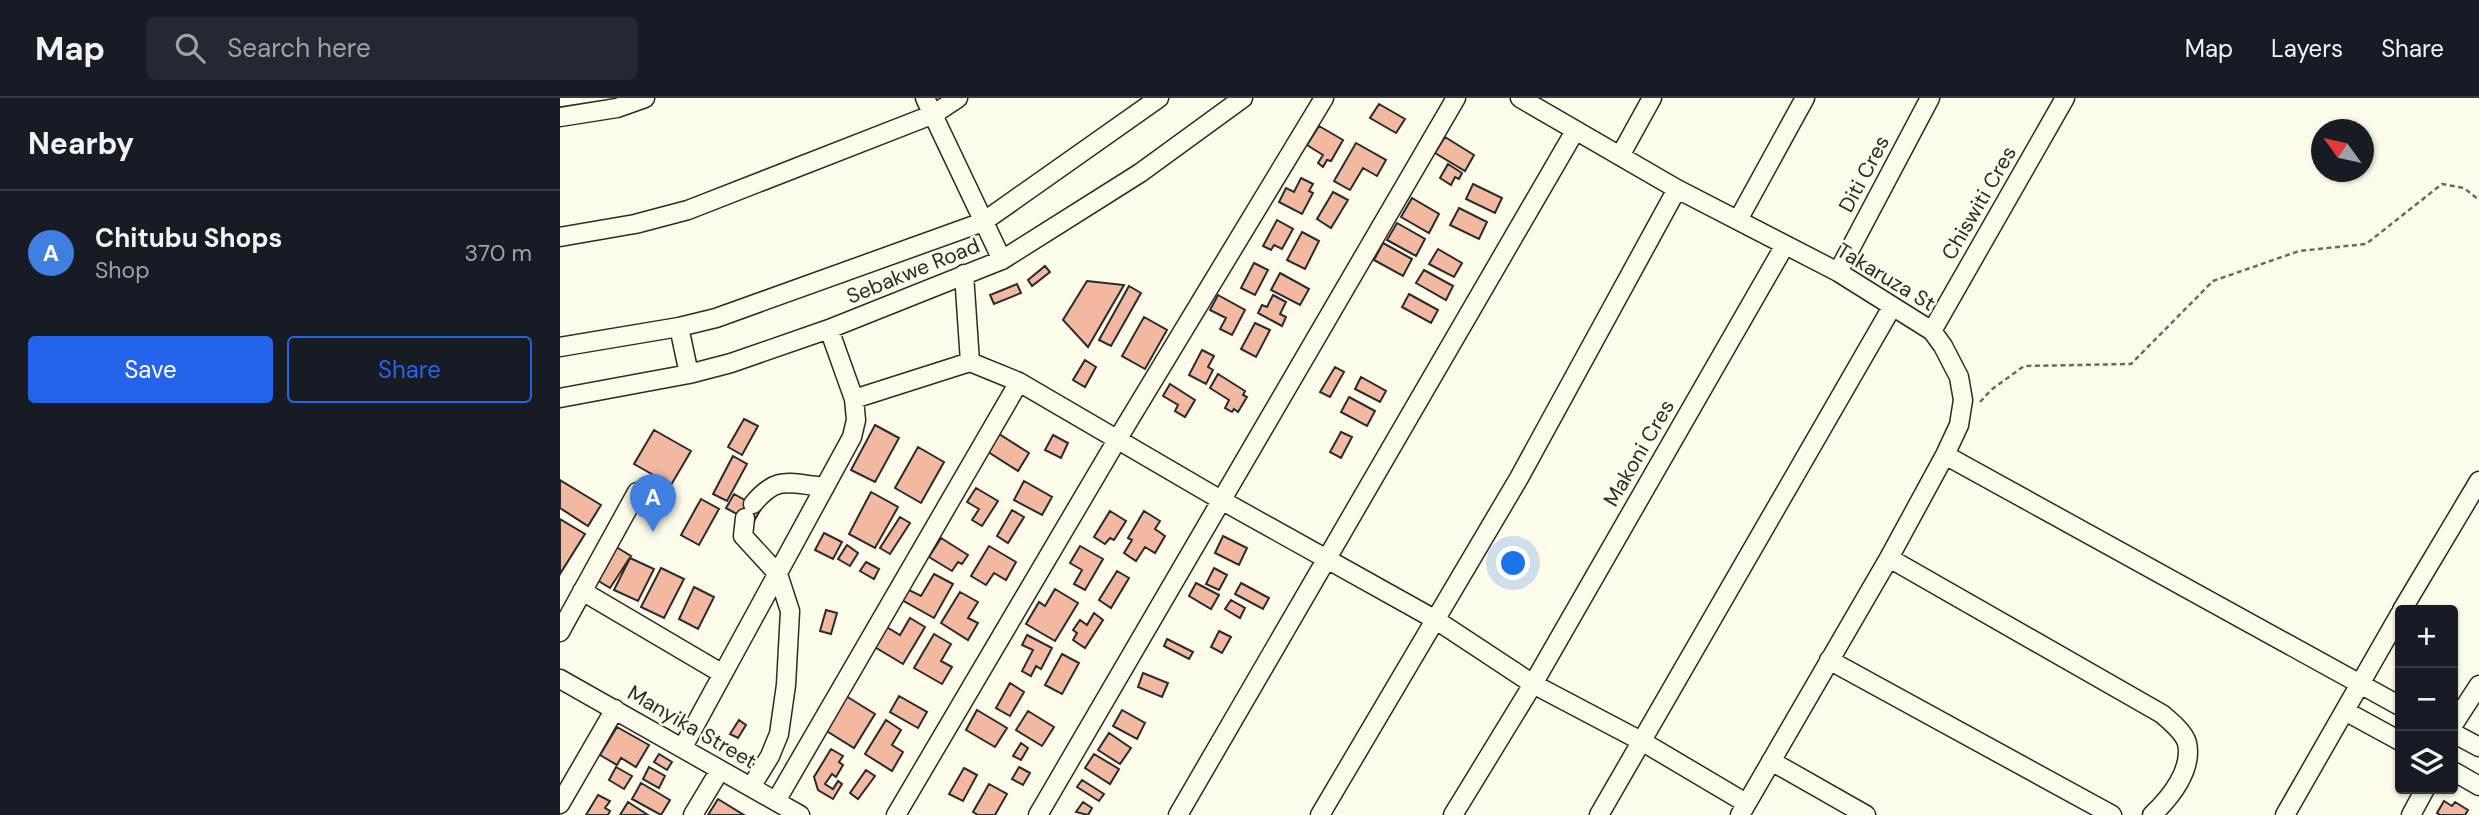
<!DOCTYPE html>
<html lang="en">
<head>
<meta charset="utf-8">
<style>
  :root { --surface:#171b24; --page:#242831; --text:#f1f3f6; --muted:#9ea1a6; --line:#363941; --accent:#2563eb }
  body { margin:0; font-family:"DM Sans",sans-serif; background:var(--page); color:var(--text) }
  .controls { position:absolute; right:21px; bottom:21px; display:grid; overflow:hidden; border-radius:7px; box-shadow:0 2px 5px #0004 }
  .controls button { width:63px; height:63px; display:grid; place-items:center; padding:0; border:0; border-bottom:2px solid var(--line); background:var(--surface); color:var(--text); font:35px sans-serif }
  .compass { position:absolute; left:1751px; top:21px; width:63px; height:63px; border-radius:50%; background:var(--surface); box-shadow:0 2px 5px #0004; rotate:303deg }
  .you { position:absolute; left:954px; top:466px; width:24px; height:24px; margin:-18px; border:5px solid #fff; border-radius:50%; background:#1a73e8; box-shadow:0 0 0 10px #1a73e833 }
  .badge { display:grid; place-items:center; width:46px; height:46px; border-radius:50%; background:var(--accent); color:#fff; font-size:23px; font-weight:700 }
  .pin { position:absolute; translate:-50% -58px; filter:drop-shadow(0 2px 4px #0008) }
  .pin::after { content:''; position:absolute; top:37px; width:24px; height:21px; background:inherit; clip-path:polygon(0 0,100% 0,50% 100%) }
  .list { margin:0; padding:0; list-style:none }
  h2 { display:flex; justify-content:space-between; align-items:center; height:91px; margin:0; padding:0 28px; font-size:30px }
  h2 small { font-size:23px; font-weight:400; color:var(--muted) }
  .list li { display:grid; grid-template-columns:46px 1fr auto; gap:21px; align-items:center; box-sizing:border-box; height:126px; padding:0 28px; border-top:2px solid var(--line) }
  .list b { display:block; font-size:26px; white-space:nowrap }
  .list p { margin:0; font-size:23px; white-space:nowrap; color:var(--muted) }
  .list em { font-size:23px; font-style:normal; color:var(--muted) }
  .actions { display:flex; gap:14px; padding:21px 28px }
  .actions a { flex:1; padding:16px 0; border:2px solid var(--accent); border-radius:7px; text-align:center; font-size:24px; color:var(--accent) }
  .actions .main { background:var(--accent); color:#fff }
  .icon { flex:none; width:38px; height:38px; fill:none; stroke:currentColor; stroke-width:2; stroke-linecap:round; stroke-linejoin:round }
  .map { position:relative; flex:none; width:1919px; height:717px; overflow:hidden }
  header { display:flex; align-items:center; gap:42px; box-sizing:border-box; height:98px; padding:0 35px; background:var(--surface); border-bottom:2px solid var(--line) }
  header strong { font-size:33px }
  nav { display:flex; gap:38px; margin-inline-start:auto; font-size:24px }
  .search { width:490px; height:63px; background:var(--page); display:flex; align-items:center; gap:18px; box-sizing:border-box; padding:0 24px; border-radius:7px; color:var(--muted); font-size:26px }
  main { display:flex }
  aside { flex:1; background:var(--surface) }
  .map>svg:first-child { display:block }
</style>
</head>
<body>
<header>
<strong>Map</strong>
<div class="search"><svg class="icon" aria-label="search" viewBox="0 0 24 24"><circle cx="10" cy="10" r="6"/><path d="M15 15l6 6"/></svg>Search here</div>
<nav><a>Map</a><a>Layers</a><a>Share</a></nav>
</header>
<main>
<aside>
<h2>Nearby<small></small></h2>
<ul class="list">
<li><span class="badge" style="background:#3f7fe0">A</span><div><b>Chitubu Shops</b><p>Shop</p></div><em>370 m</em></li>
</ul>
<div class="actions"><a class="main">Save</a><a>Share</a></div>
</aside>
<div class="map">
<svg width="1919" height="717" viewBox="0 0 1919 717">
  <rect width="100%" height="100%" fill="#fdfbea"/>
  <path fill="#f2b8a0" stroke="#2b2b2b" stroke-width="2" d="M819 6 845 21 836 35 810 20Z
    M759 28 783 42 771 63 767 62 763 69 758 65 763 57 747 47Z
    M885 39 914 57 905 73 875 55Z
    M796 45 826 62 817 78 803 70 790 92 774 83Z
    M888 66 902 75 899 81 895 79 891 87 880 80Z
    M741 80 753 86 749 93 753 95 742 116 719 104 726 90 734 94Z
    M913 86 942 100 935 115 906 101Z
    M773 94 788 102 771 130 757 121Z
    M852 100 879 116 869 135 841 119Z
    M899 110 927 124 919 141 890 127Z
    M717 122 733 131 722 151 714 147 711 152 703 148Z
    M837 125 865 141 856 158 827 142Z
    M742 134 759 143 745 171 727 162Z
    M823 145 852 161 843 178 814 162Z
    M878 151 902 165 894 179 869 166Z
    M694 165 708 172 695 197 681 190Z
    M485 168 490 174 472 188 468 182Z
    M864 172 893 188 886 202 856 185Z
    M720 175 749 191 740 207 711 192Z
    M527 183 564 187 528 249 503 222Z
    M457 186 461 195 434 206 430 197Z
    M569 188 581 195 551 248 539 242Z
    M849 196 878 212 871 225 842 209Z
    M658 197 685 212 672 237 660 231 666 220 650 212Z
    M713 197 726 204 720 216 726 219 722 228 698 215 702 207 707 209Z
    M584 219 607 232 585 271 562 258Z
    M695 225 710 232 696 259 681 251Z
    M642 252 654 258 648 269 653 272 646 286 629 277Z
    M525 262 536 269 525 289 513 282Z
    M775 269 784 274 770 299 760 294Z
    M658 276 685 293 683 297 687 299 678 314 674 311 672 314 665 310 669 302 650 290Z
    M801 279 826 293 820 304 795 291Z
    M610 286 635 302 625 319 615 313 618 307 603 298Z
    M789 299 815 313 807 328 781 314Z
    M184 321 198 328 182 357 168 349Z
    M315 327 339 340 315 384 291 372Z
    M94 332 131 353 111 387 74 366Z
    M436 334 469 355 458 373 425 352Z
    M781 334 792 339 781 360 770 354Z
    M493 337 508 345 501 360 485 352Z
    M358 349 384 364 361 405 335 390Z
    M173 358 187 366 167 403 153 396Z
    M0 382 41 407 28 428 0 410Z
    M464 383 492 399 482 417 454 402Z
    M416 390 438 403 422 428 412 422 419 411 407 404Z
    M311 394 338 409 315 450 289 436Z
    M174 396 201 411 193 425 166 410Z
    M141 401 159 411 139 447 121 437Z
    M452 412 464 419 448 445 437 438Z
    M550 413 566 423 554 442 550 440 545 446 534 439Z
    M584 413 600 423 595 431 605 438 595 455 585 449 576 463 564 455 572 442 568 440Z
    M340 419 350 425 330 456 320 450Z
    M0 421 25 436 0 476Z
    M264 435 282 444 273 461 255 452Z
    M663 438 687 450 679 467 655 455Z
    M381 440 408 457 402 466 398 464 392 473 369 459Z
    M53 447 71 458 50 490 32 479Z
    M287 447 298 455 290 468 278 461Z
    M429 448 456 464 446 482 434 475 426 487 411 478Z
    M520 448 543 461 525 492 514 486 522 472 510 465Z
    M70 460 94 471 78 503 54 492Z
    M306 464 319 471 314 481 300 473Z
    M101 470 124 481 104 520 81 509Z
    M654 470 667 477 659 492 646 486Z
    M557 473 569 480 551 510 539 502Z
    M374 476 393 486 374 520 342 502 347 491 361 498Z
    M636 485 659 497 651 511 629 498Z
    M681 485 709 500 703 511 675 496Z
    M134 489 154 499 138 531 119 521Z
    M495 491 518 505 495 543 466 526 479 504 485 508Z
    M400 494 418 504 408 520 418 525 408 542 381 525Z
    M671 502 685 510 680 520 665 511Z
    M266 512 277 515 271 536 260 533Z
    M534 515 543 522 525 550 513 542 517 535 513 532 520 522 527 527Z
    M350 520 365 529 343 566 313 548 325 528 340 537Z
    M659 533 671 539 662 555 651 549Z
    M374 536 391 546 381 563 392 569 382 586 354 570Z
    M467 537 492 550 481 571 476 568 471 578 462 573 473 552 462 547Z
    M607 541 633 554 629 561 604 548Z
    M502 556 519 565 502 596 485 587Z
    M583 575 608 585 602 599 578 589Z
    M450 585 464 594 450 618 436 610Z
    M286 598 315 616 294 650 265 632Z
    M339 598 367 614 358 630 330 614Z
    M417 612 447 630 435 649 406 632Z
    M562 612 585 625 577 641 553 628Z
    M468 613 494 629 482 648 456 632Z
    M179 622 186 627 178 640 170 636Z
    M326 622 341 632 332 647 343 654 332 673 305 656Z
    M57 629 89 647 76 669 61 660 57 667 40 657Z
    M549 635 571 650 560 666 538 652Z
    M461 645 468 650 461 662 453 658Z
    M271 651 283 658 279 664 283 667 276 679 272 676 265 686 273 691 278 683 282 686 273 701 258 692 254 679Z
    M99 656 112 664 107 672 94 664Z
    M534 656 559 671 550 686 525 670Z
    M56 669 72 678 64 691 49 682Z
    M89 669 105 678 99 690 83 681Z
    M459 669 470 675 463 687 452 681Z
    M404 670 417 677 403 703 389 696Z
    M306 672 315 678 298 701 290 695Z
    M522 682 544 696 539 703 517 689Z
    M81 685 110 702 101 717 72 701Z
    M429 686 447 696 435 717H418L413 714Z
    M38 697 50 703 45 710 50 713 48 717H26Z
    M158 701 184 717H148Z
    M1884 703 1892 708 1895 704 1908 712 1905 717H1880L1877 715Z
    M68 704 88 717H60Z
    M523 704 532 710 528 717 516 714Z"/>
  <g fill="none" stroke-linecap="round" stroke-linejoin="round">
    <defs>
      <path id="minor" d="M365 0 442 162
        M960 0 1117 91 1278 174 1372 233 1383 248 1399 279 1403 302 1399 327 1385 357 1329 460 1180 717
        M0 19 57 10 85 0
        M1060 58 1092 0
        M1178 122 1245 0
        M0 139 75 126 128 112 374 16 398 0
        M1278 174 1370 0
        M404 176 410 264
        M119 229 129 276
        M1372 233 1505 0
        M0 249 119 229 156 220 423 124 599 0
        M0 300 129 276 171 265 269 231 442 162 580 75 683 0
        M294 301 410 264 459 284 661 402 876 522 973 586 1083 644 1186 705
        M1385 357 1840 608
        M193 406C218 376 229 386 265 389
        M185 420 183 438 218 476 230 513 226 587 219 636 210 658 191 689
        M1329 460 1602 616C1610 623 1624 634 1627 645 1633 672 1610 700 1592 717
        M22 493 163 576
        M1842 512 1919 383
        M0 534 77 394
        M1269 562 1552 717
        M0 581 240 717
        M1785 613 1840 643
        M1893 627 1919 587
        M1893 635 1919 649
        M123 649 292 339 296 322 294 301 269 231
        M1211 663 1306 717
        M1893 673 1919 688
        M216 703 459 284
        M0 706 55 611
        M133 717 160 672
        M336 717 557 342 764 0
        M478 717 896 0
        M618 717 1015 33
        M760 717 959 380 1117 91
        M893 717 973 586 1225 147
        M1039 717 1332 209
        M1725 717 1840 516
        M1851 717 1865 691"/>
    </defs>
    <use href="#minor" stroke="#2b2b2b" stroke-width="21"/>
    <path stroke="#6a6964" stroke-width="2.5" stroke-dasharray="5 3.5" stroke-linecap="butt" d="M1420 304 1431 292 1464 268 1571 266 1653 183 1739 153 1806 146 1882 86 1904 90 1919 102"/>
    <use href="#minor" stroke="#fdfbea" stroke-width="18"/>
  </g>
  <g text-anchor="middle" stroke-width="5" stroke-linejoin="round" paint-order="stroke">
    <g font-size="21" fill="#2b2b2b" stroke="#fdfbea">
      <text transform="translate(1304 76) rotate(-62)" y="7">Diti Cres</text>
      <text transform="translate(1419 105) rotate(-60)" y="7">Chiswiti Cres</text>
      <text transform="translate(353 173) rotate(-22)" y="7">Sebakwe Road</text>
      <text transform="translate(1326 179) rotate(31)" y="7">Takaruza St</text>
      <text transform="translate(1079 355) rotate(-60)" y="7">Makoni Cres</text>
      <text transform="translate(132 629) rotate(30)" y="7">Manyika Street</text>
    </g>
  </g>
</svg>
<div class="controls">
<button>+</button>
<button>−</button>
<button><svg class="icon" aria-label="layers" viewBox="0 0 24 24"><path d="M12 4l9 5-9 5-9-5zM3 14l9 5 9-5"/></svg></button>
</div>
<svg class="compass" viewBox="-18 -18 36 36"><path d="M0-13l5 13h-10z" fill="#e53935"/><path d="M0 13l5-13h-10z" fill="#9ea1a6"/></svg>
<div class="you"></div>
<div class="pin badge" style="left:93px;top:434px;background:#3f7fe0">A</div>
</div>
</main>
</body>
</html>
